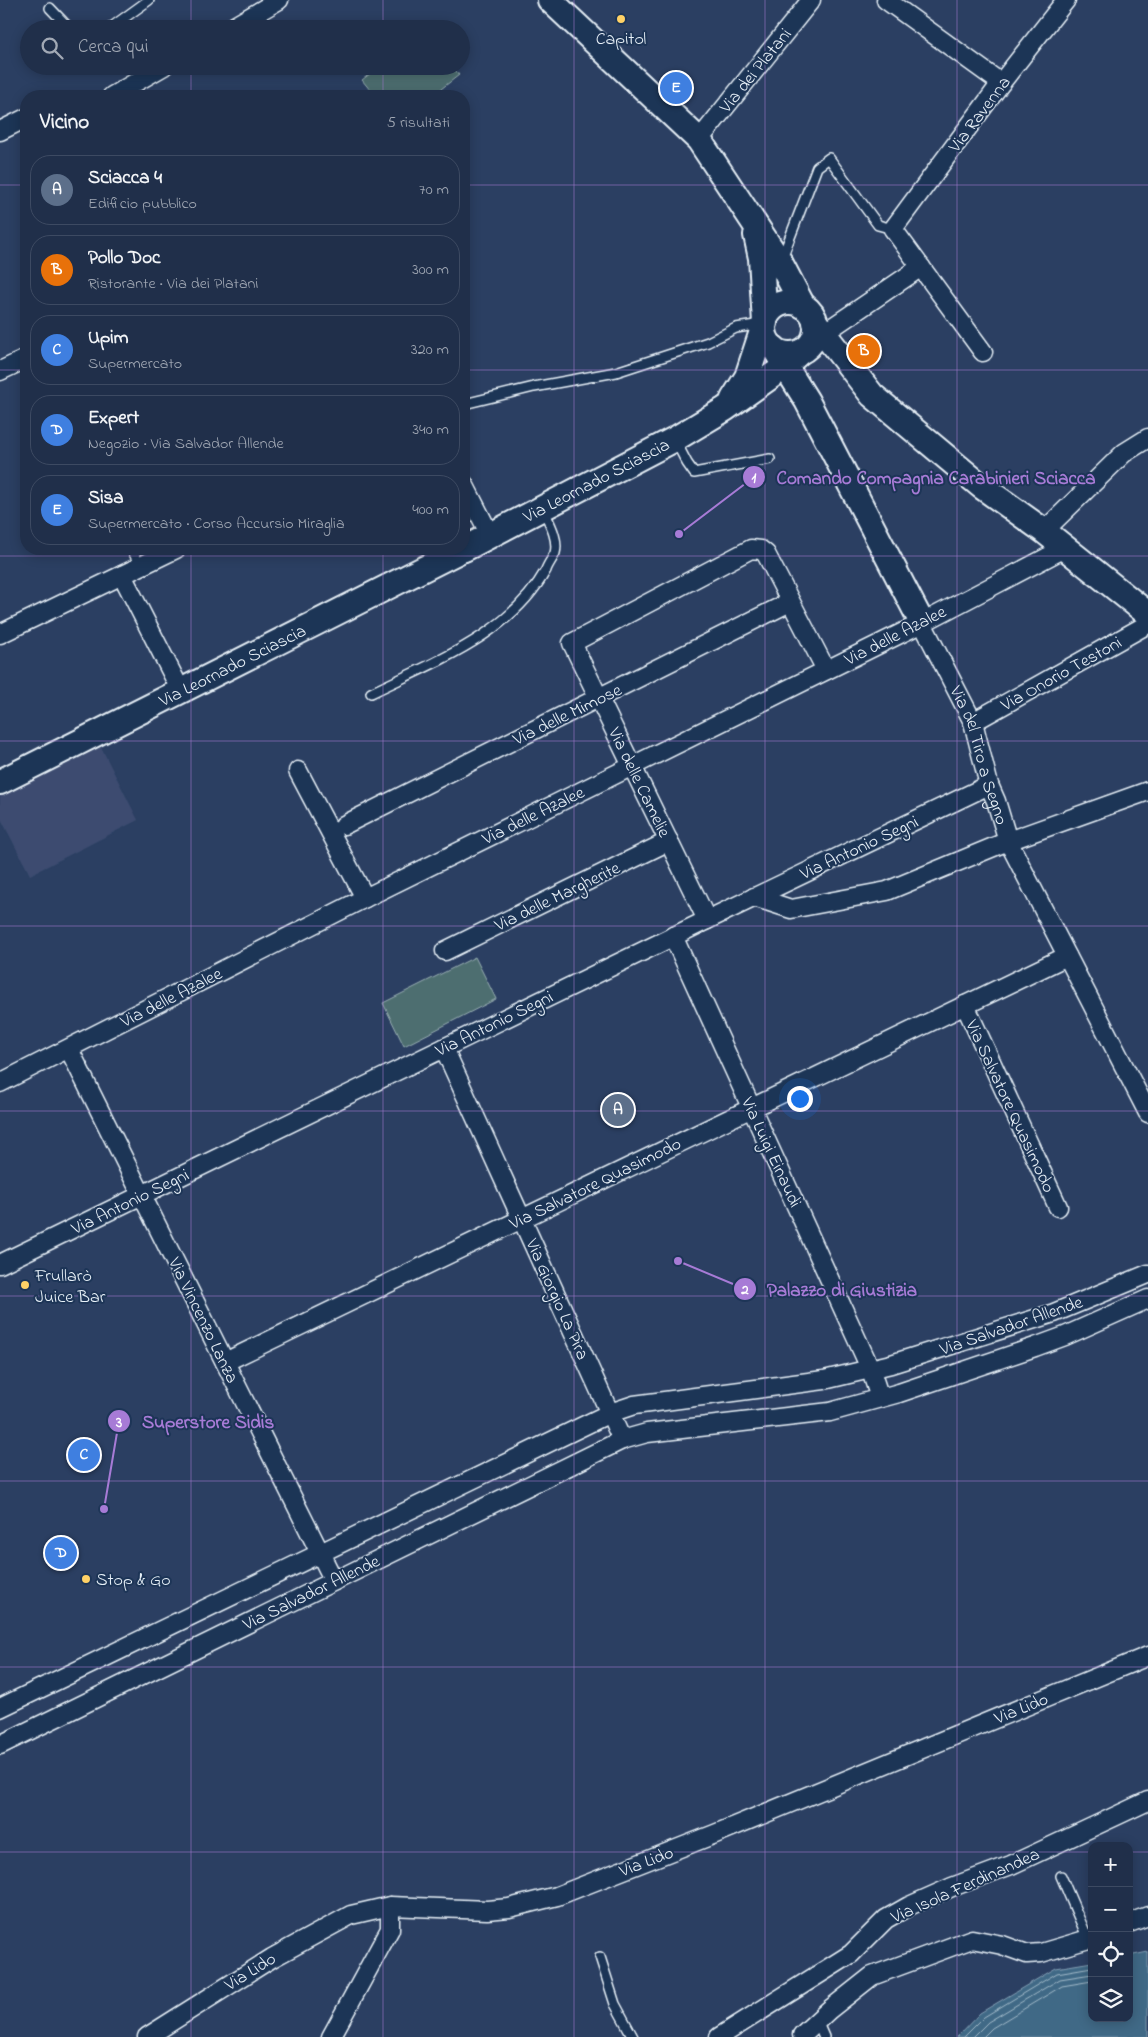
<!DOCTYPE html>
<html lang="it">
<head>
<meta charset="utf-8">
<style>
  :root { --surface:#202f4a; --page:#2d3b54; --text:#f1f3f6; --muted:#a2a9b5; --line:#3d4a62; --accent:#8abfa5 }
  body { margin:0; font-family:"Indie Flower",sans-serif; background:var(--page); color:var(--text) }
  .controls { position:absolute; right:15px; bottom:15px; display:grid; overflow:hidden; border-radius:10px; box-shadow:0 2px 12px #0003 }
  .controls button { width:45px; height:45px; display:grid; place-items:center; padding:0; border:0; border-bottom:1px solid var(--line); background:var(--surface); color:var(--text); font:25px sans-serif }
  .you { position:absolute; left:799px; top:1098px; width:18px; height:18px; margin:-12px; border:4px solid #fff; border-radius:50%; background:#1a73e8; box-shadow:0 0 0 8px #1a73e833 }
  .badge { display:grid; place-items:center; width:32px; height:32px; border-radius:50%; background:var(--accent); color:#fff; font-size:16px; font-weight:700 }
  .pin { position:absolute; translate:-50% -50%; border:2px solid #fff; box-shadow:0 1px 5px #0006 }
  .list { margin:0; padding:0; list-style:none }
  h2 { display:flex; justify-content:space-between; align-items:center; height:65px; margin:0; padding:0 20px; font-size:21px }
  h2 small { font-size:16px; font-weight:400; color:var(--muted) }
  .list li { display:grid; grid-template-columns:32px 1fr auto; gap:15px; align-items:center; box-sizing:border-box; height:70px; margin:0 10px 10px; padding:0 10px; border:1px solid var(--line); border-radius:20px }
  .list b { display:block; font-size:19px; white-space:nowrap }
  .list p { margin:0; font-size:16px; white-space:nowrap; color:var(--muted) }
  .list em { font-size:16px; font-style:normal; color:var(--muted) }
  .icon { flex:none; width:28px; height:28px; fill:none; stroke:currentColor; stroke-width:2; stroke-linecap:round; stroke-linejoin:round }
  .map { position:relative; flex:none; width:1148px; height:2037px; overflow:hidden }
  .search { position:absolute; background:var(--surface); box-shadow:0 2px 12px #0003; left:20px; top:20px; width:450px; height:55px; display:flex; align-items:center; gap:12px; box-sizing:border-box; padding:0 18px; border-radius:28px; color:var(--muted); font-size:19px }
  .panel { position:absolute; background:var(--surface); box-shadow:0 2px 12px #0003; left:20px; top:90px; width:450px; height:465px; border-radius:20px }
  .map>svg:first-child { display:block }
</style>
</head>
<body>
<div class="map">
<svg width="1148" height="2037" viewBox="0 0 1148 2037">
  <rect width="100%" height="100%" fill="#2b3f62"/>
  <filter id="ink" filterUnits="userSpaceOnUse"><feTurbulence type="fractalNoise" baseFrequency=".02" numOctaves="2"/><feDisplacementMap in="SourceGraphic" scale="10" xChannelSelector="R" yChannelSelector="G"/><feConvolveMatrix kernelMatrix="1 2 1 2 8 2 1 2 1" color-interpolation-filters="sRGB"/></filter>
  <g filter="url(#ink)">
    <path fill="#3c4c70" d="M100 745 138 820 30 875 0 817V796Z"/>
    <path fill="#4d6e6f" stroke="#9ab0b4" d="M380 66H452L459 75 432 96H375L362 80Z
      M475 957 496 999 404 1046 383 1003Z"/>
    <path fill="#3f6986" stroke="#839fb4" d="M1148 1952V2037H957L980 2013 1056 1968 1092 1962V2018H1129V1956Z"/>
    <g fill="none" stroke-linecap="round" stroke-linejoin="round">
      <path stroke="#a4bbca" stroke-width="1" d="M964 2037 984 2017 1057 1973 1092 1967
        M973 2037 988 2022 1060 1979 1092 1974
        M983 2037 992 2028 1062 1986 1092 1981"/>
      <defs>
        <path id="lane" d="M50 8 70 29
          M109 29 149 0
          M782 258 817 167 829 158 878 225 893 229
          M464 404 534 387 616 372 708 342 736 328 762 324
          M675 440 687 463 694 473 770 459
          M132 549 140 566
          M371 693C434 662 510 635 546 570 548 564 553 558 555 553 559 539 549 522 543 509
          M1061 1876 1088 1939
          M600 1957 615 2004 633 2037
          M817 2021 824 2037"/>
        <g id="street">
          <path d="M886 0 1001 83"/>
          <path d="M229 29 279 0"/>
          <path d="M112 96 164 66"/>
          <path d="M0 131 26 118"/>
          <path d="M699 140 811 0"/>
          <path d="M812 341 921 267"/>
          <path d="M983 352 893 229 1001 83 1066 0"/>
          <path d="M0 371 26 359"/>
          <path d="M464 484 490 535"/>
          <path d="M1044 531 1124 453 1148 438"/>
          <path d="M122 575 181 691"/>
          <path id="s1" d="M922 623 973 722 989 785 996 801 1008 841 1148 1113"/>
          <path d="M0 634 176 549"/>
          <path d="M973 722 1148 624"/>
          <path d="M298 771 365 898"/>
          <path d="M344 825 790 602"/>
          <path d="M754 897 791 909 887 891 1008 841 1148 791"/>
          <path d="M707 920 572 643 751 549 761 550 766 554 826 670"/>
          <path d="M673 936 870 1368 880 1398"/>
          <path d="M445 951 669 841"/>
          <path d="M965 1005 1058 1207"/>
          <path d="M444 1048 622 1440"/>
          <path d="M69 1049 334 1581"/>
          <path d="M0 1083 365 898 922 623 1065 548"/>
          <path d="M0 1264 707 920 989 785"/>
          <path d="M225 1362 1067 956"/>
          <path d="M0 1708 610 1413 634 1405 824 1380 891 1364 1054 1313 1148 1274"/>
          <path d="M0 1745 622 1440 647 1433 830 1412 899 1393 1035 1347 1065 1336 1148 1299"/>
          <path d="M1129 1923 1148 1916"/>
          <path d="M802 2035 829 2010 872 1976 972 1939 1002 1945 1027 1954 1041 1953 1092 1938"/>
          <path d="M147 2037 272 1958 351 1915 390 1906 487 1910 509 1908 557 1896 715 1834 1148 1656"/>
          <path d="M331 2037 390 1929V1906"/>
          <path d="M719 2037 851 1954 886 1919 909 1906 952 1887 1011 1865 1148 1801"/>
        </g>
        <g id="secondary">
          <path d="M550 0 699 140 780 262 803 306"/>
          <path d="M756 235 761 258 765 323"/>
          <circle cx="790" cy="328" r="26"/>
          <path d="M815 322 872 395 981 486 1044 531 1148 614"/>
          <path d="M774 348 807 401 922 623"/>
          <path d="M733 399 747 377 764 325"/>
          <path id="s2" d="M464 549 675 439 725 409 780 370 800 352"/>
          <path id="s3" d="M0 782 463 549"/>
        </g>
      </defs>
      <use href="#lane" stroke="#e8f1f8" stroke-width="12"/>
      <use href="#street" stroke="#e8f1f8" stroke-width="21"/>
      <use href="#secondary" stroke="#e8f1f8" stroke-width="28"/>
      <use href="#lane" stroke="#1d3557" stroke-width="9"/>
      <use href="#street" stroke="#1d3557" stroke-width="18"/>
      <use href="#secondary" stroke="#1d3557" stroke-width="24"/>
    </g>
  </g>
  <path fill="none" stroke="#a77bd6" stroke-width="1" stroke-opacity="0.55" d="M191 0V29M383 0V29M574 0V2037M765 0V2037M957 0V2037M191 66V96M383 66V96M0 185H26M464 185H1148M0 370H26M464 370H1148M191 549V2037M383 549V2037M0 556H1148M0 741H1148M0 926H1148M0 1111H1148M0 1296H1148M0 1481H1148M0 1667H1148M0 1852H1092M1129 1852H1148"/>
  <g fill="#ffd166" stroke="#1d3557" stroke-width="2">
    <circle cx="621" cy="19" r="5"/>
    <circle cx="25" cy="1285" r="5"/>
    <circle cx="86" cy="1579" r="5"/>
  </g>
  <g text-anchor="middle" stroke-width="4" stroke-linejoin="round" paint-order="stroke">
    <g font-size="18" fill="#e8f1f8" stroke="#1d3557" text-anchor="start">
      <text x="621" y="44" text-anchor="middle">Capitol</text>
      <text x="35" y="1281">Frullarò<tspan x="35" dy="21">Juice Bar</tspan></text>
      <text x="96" y="1585">Stop &amp; Go</text>
    </g>
    <g font-size="18" fill="#e8f1f8" stroke="#1d3557">
      <text transform="translate(755 70) rotate(-51)" y="6">Via dei Platani</text>
      <text transform="translate(979 114) rotate(-53)" y="6">Via Ravenna</text>
      <text dy="6" stroke="none"><textPath href="#s2" startOffset="149">Via Leornado Sciascia</textPath></text>
      <text transform="translate(895 635) rotate(-27)" y="6">Via delle Azalee</text>
      <text dy="6" stroke="none"><textPath href="#s3" startOffset="260">Via Leornado Sciascia</textPath></text>
      <text transform="translate(1061 673) rotate(-29)" y="6">Via Onorio Testoni</text>
      <text transform="translate(567 714) rotate(-26)" y="6">Via delle Mimose</text>
      <text dy="6" stroke="none"><textPath href="#s1" startOffset="145">Via del Tiro a Segno</textPath></text>
      <text transform="translate(640 782) rotate(64)" y="6">Via delle Camelie</text>
      <text transform="translate(533 815) rotate(-26)" y="6">Via delle Azalee</text>
      <text transform="translate(859 847) rotate(-25)" y="6">Via Antonio Segni</text>
      <text transform="translate(557 896) rotate(-26)" y="6">Via delle Margherite</text>
      <text transform="translate(171 997) rotate(-27)" y="6">Via delle Azalee</text>
      <text transform="translate(494 1023) rotate(-26)" y="6">Via Antonio Segni</text>
      <text transform="translate(1011 1106) rotate(65)" y="6">Via Salvatore Quasimodo</text>
      <text transform="translate(772 1152) rotate(65)" y="6">Via Luigi Einaudi</text>
      <text transform="translate(595 1183) rotate(-26)" y="6">Via Salvatore Quasimodo</text>
      <text transform="translate(130 1201) rotate(-26)" y="6">Via Antonio Segni</text>
      <text transform="translate(558 1299) rotate(66)" y="6">Via Giorgio La Pira</text>
      <text transform="translate(204 1320) rotate(64)" y="6">Via Vincenzo Lanza</text>
      <text transform="translate(1011 1325) rotate(-19)" y="6">Via Salvador Allende</text>
      <text transform="translate(311 1592) rotate(-26)" y="6">Via Salvador Allende</text>
      <text transform="translate(1021 1708) rotate(-22)" y="6">Via Lido</text>
      <text transform="translate(646 1861) rotate(-21)" y="6">Via Lido</text>
      <text transform="translate(965 1885) rotate(-24)" y="6">Via Isola Ferdinandea</text>
      <text transform="translate(250 1971) rotate(-32)" y="6">Via Lido</text>
    </g>
  </g>
  <path fill="none" stroke="#a77bd6" stroke-width="2" d="M679 534L754 477M678 1261L745 1289M104 1509L119 1421"/>
  <g fill="#a77bd6" stroke="#1d3557" stroke-width="2">
    <circle cx="679" cy="534" r="5"/>
    <circle cx="678" cy="1261" r="5"/>
    <circle cx="104" cy="1509" r="5"/>
    <circle cx="754" cy="477" r="12"/>
    <circle cx="745" cy="1289" r="12"/>
    <circle cx="119" cy="1421" r="12"/>
  </g>
  <g font-size="15" text-anchor="middle" font-weight="bold" fill="#fff">
    <text x="754" y="482">1</text>
    <text x="745" y="1294">2</text>
    <text x="119" y="1427">3</text>
  </g>
  <g font-size="19" text-anchor="middle" font-weight="bold" fill="#a77bd6" stroke="#1d3557" stroke-width="4" stroke-linejoin="round" paint-order="stroke">
    <text x="936" y="484">Comando Compagnia Carabinieri Sciacca</text>
    <text x="842" y="1296">Palazzo di Giustizia</text>
    <text x="208" y="1428">Superstore Sidis</text>
  </g>
</svg>
<div class="controls">
<button>+</button>
<button>−</button>
<button><svg class="icon" aria-label="locate" viewBox="0 0 24 24"><circle cx="12" cy="12" r="6"/><path d="M12 2v4M12 18v4M2 12h4M18 12h4"/></svg></button>
<button><svg class="icon" aria-label="layers" viewBox="0 0 24 24"><path d="M12 4l9 5-9 5-9-5zM3 14l9 5 9-5"/></svg></button>
</div>
<div class="you"></div>
<div class="pin badge" style="left:618px;top:1110px;background:#5c6f8a">A</div>
<div class="pin badge" style="left:864px;top:351px;background:#e8710a">B</div>
<div class="pin badge" style="left:84px;top:1455px;background:#3f7fe0">C</div>
<div class="pin badge" style="left:61px;top:1553px;background:#3f7fe0">D</div>
<div class="pin badge" style="left:676px;top:88px;background:#3f7fe0">E</div>
<div class="search"><svg class="icon" aria-label="search" viewBox="0 0 24 24"><circle cx="10" cy="10" r="6"/><path d="M15 15l6 6"/></svg>Cerca qui</div>
<section class="panel">
<h2>Vicino<small>5 risultati</small></h2>
<ul class="list">
<li><span class="badge" style="background:#5c6f8a">A</span><div><b>Sciacca 4</b><p>Edificio pubblico</p></div><em>70 m</em></li>
<li><span class="badge" style="background:#e8710a">B</span><div><b>Pollo Doc</b><p>Ristorante · Via dei Platani</p></div><em>300 m</em></li>
<li><span class="badge" style="background:#3f7fe0">C</span><div><b>Upim</b><p>Supermercato</p></div><em>320 m</em></li>
<li><span class="badge" style="background:#3f7fe0">D</span><div><b>Expert</b><p>Negozio · Via Salvador Allende</p></div><em>340 m</em></li>
<li><span class="badge" style="background:#3f7fe0">E</span><div><b>Sisa</b><p>Supermercato · Corso Accursio Miraglia</p></div><em>400 m</em></li>
</ul>
</section>
</div>
</body>
</html>
